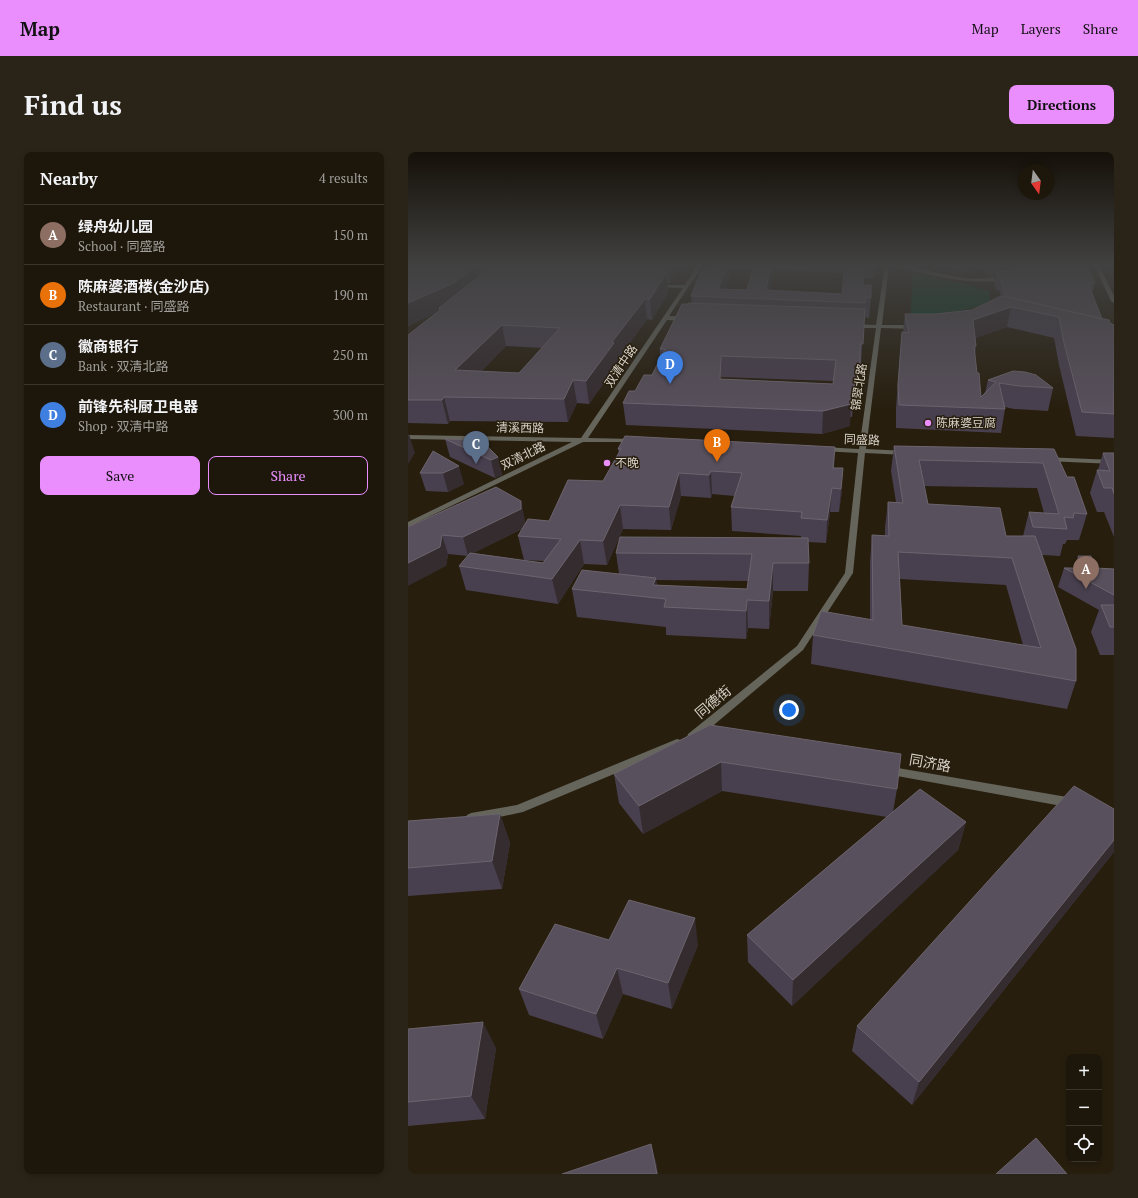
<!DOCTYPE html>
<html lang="en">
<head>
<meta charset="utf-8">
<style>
  :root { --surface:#1d160a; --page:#2a2318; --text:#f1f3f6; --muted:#a09f9c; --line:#3b352b; --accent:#ea8dfd }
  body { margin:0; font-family:"PT Serif","Noto Sans SC",serif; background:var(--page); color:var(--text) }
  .controls { position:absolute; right:12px; bottom:12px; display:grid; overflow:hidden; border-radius:8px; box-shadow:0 2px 6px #0003 }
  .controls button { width:36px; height:36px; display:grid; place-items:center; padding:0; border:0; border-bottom:1px solid var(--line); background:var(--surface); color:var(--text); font:20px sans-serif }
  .compass { position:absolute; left:610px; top:12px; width:36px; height:36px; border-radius:50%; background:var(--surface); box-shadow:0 2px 6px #0003; rotate:166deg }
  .you { position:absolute; left:381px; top:558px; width:14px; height:14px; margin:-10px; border:3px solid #fff; border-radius:50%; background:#1a73e8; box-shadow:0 0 0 6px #1a73e833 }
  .badge { display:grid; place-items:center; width:26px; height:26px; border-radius:50%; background:var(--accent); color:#fff; font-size:13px; font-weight:700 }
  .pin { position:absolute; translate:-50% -33px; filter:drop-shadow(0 1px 2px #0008) }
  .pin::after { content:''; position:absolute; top:21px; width:14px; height:12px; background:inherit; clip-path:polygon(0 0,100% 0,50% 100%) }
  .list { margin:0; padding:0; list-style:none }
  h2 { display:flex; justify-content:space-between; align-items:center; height:52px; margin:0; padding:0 16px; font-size:17px }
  h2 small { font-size:13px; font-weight:400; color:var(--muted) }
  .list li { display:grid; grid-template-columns:26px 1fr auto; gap:12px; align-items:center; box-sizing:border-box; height:60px; padding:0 16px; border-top:1px solid var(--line) }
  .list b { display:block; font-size:15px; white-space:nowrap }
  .list p { margin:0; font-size:13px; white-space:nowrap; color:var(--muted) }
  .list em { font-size:13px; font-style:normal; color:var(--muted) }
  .actions { display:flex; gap:8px; padding:12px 16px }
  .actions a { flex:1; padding:9px 0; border:1px solid var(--accent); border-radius:8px; text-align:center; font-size:14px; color:var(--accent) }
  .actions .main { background:var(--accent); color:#111 }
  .icon { flex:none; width:22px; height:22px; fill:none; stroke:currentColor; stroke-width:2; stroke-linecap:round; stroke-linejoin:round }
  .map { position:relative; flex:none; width:706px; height:1022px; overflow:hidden; border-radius:8px }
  header { display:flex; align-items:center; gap:24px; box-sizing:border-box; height:56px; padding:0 20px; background:var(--accent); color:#111 }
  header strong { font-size:19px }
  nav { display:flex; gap:22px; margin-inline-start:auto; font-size:14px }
  .intro { display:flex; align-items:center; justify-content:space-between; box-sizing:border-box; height:96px; padding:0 24px }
  h1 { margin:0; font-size:28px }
  .button { padding:10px 18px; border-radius:8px; background:var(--accent); color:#111; font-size:14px; font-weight:700 }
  main { display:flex; gap:24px; padding:0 24px }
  aside { flex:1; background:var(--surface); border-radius:8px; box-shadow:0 2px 6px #0003 }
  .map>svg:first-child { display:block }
</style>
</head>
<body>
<header>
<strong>Map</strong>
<nav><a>Map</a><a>Layers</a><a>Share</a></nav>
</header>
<div class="intro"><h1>Find us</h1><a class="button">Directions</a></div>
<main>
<aside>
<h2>Nearby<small>4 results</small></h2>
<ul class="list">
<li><span class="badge" style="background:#8d6e63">A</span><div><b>绿舟幼儿园</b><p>School · 同盛路</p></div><em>150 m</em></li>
<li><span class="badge" style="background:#e8710a">B</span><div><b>陈麻婆酒楼(金沙店)</b><p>Restaurant · 同盛路</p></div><em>190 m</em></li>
<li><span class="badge" style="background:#5c6f8a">C</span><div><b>徽商银行</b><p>Bank · 双清北路</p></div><em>250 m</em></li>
<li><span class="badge" style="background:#3f7fe0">D</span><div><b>前锋先科厨卫电器</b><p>Shop · 双清中路</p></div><em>300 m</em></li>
</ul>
<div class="actions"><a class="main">Save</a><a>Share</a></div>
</aside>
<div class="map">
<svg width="706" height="1022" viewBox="0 0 706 1022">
  <rect width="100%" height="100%" fill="#271e0e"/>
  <path fill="#0d3c23" d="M505 121 562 133 581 139 582 149 565 156 502 169Z"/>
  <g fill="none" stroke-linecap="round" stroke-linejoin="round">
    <path fill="#65655c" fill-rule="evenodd" d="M290 113H295L261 164 280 165 283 167 280 169 259 168 180 286 226 287 230 289 228 290H175L0 375V370L164 290 0 287V283L173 286 275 136 247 135 245 134 247 133H277Z
      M477 113H481L474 173H509L512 175 509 177 473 176 458 297 498 299 502 301 498 303 457 301 445 421 395 498 288 588H280L279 585 280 582 389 494 437 421 450 301 414 299 410 297 414 295 451 297 468 176H443L440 174 443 172 468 173Z
      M488 113C509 113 529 122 550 125 567 128 583 126 600 124L602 125C582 137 510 123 488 113Z
      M672 113H685L665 117 663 116Z
      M686 113H691L706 144V151L703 149Z
      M635 305 706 308V312L638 309 634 307Z
      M269 587 273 588 275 591 273 594 115 660 63 671 59 669 57 666 59 663 63 661 109 653Z
      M478 614 665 646 669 648 671 651 669 654 665 656 478 622 474 621 472 618 474 615Z"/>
  </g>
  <path fill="#49404f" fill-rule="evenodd" d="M0 113H273L262 131H259L260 140 244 168 239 167 209 209V212L181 252 169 251 160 270 42 269 40 272 0 271V183L29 160 0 174ZM98 194 134 196 111 221 73 219Z
    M301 113H467L466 126H455V133L463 146 461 166 456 165 453 212H452L450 237H447L444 265H442V274L414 282 218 273 215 251 244 223 252 207V197L280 152 284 151 283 144 298 119ZM324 117 345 118 339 138 317 137ZM366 118 436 121 434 142 362 139ZM313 225 426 229 425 232 313 227Z
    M536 113H678L687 131 684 141 694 167 706 173V286L668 284 651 213 646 186 599 175 567 186 568 194 567 202 569 221 573 245 577 241 580 228 645 236 640 259 606 257 597 255V257L593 281 488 276V256L492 201 494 180H495L497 162H527L564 158 593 144 591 138H588L586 130 587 125H585L571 117 553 121Z
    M37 287 90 305 94 323 87 326 42 305Z
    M486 294 646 297 659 325 679 362 671 388H659L657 392H655L652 404 634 403 668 529 659 557 403 512 405 483 462 468V410L464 383 477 384V376L480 350H488L483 319ZM516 334 629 336 636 361 621 360 615 384H598L520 352ZM492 427 598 433 615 493 494 473Z
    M427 295 426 316 434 339 431 360H422L418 391 400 390 401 411 400 439H365L361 477 340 476 338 487 258 483V475L169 465 164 437 211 422 208 401 393 386V384L324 379 323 355 327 344 304 342 303 346 273 344 263 378 215 377 199 413 176 412 150 452 58 438 51 414 60 404 40 402 38 414 0 375 117 368V372L141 369 195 329 211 301 210 297ZM114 377 110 384 116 408 136 409 135 411 65 401ZM248 428 340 429 339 437 249 433Z
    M25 299 56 332 40 340 18 339 12 321Z
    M695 301H706V390V385L696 360H689L682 341 689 318H690Z
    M670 404 688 416 706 417V503H692L683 480 691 458 650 435 656 416H666Z
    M302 573 489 637 485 660 558 670 550 698 384 854 340 810 339 783 479 665 314 639 235 682 211 651 206 622Z
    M706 657V700L504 953 444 899 449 874Z
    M92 662 102 691 94 737 0 744V669Z
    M201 788 290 793 264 857 215 842 195 887 121 863 111 837Z
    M0 877 88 896 77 967 0 974Z"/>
  <path fill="#352c30" d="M68 113H86L80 117 79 116 83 135 31 156 32 159 0 174V151Z
    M260 113H273L262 131Z
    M319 113H324V117L315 145 310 137Z
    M363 113H366V118L360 147 358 138Z
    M554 113H571V117L553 121Z
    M587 113H659L588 120 587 125H585Z
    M256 118 257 123 258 121 260 140 244 168 242 147Z
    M237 147 239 167 209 209V212L181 252 178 229 204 190Z
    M603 155 599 175 562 188 565 168Z
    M94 173 98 194 53 241 47 218Z
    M313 204V225L312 249V227Z
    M165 228 169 251 160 270 156 247Z
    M36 245 42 269 40 272 34 248Z
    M443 252 442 274 414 282 415 259Z
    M1 282 7 301 0 312V284Z
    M90 305 94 323 87 326 83 308Z
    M51 314 56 332 40 340 35 321Z
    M435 316 434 339 431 360 433 337Z
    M303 319 304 342 303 346 301 323Z
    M271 321 273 344 263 378 261 355Z
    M424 336 422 360 418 391 419 368Z
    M113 349 117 368V375L60 404 55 385Z
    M212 353 215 377 199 413 195 389Z
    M34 383 40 402 38 414 0 434V411Z
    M172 388 176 412 150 452 144 427Z
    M365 411V439L361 477V449Z
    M248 426 250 447 245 433Z
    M339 448 340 476 338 487V459Z
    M313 610 314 639 235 682 231 654Z
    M92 662 102 691 94 737 84 709Z
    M558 670 550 698 384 854 385 828Z
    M706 688V700L504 953 511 930Z
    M287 766 290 793 264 857 260 831Z
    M209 816 215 842 195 887 188 862Z
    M75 870 88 896 77 967 63 944Z
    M243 992 249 1013 250 1022H249Z"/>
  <path fill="#58505c" stroke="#6c646d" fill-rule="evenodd" d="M0 113H68L46 131 0 151Z
    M79 113 256 118 255 120 258 121 242 147H237L204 190 206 191 178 229 165 228 156 247 36 245 34 248H0V183L32 158 31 156 80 117 79 116 72 119ZM94 173 152 176 111 221 47 218Z
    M301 113H319L310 137 339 138 346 113H363L358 138 434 142 437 113H455V133H463V146L457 145V151L283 144 293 119H298Z
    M628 113H678L687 131H680L694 167 597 144 593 127H590L588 120Z
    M593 144 701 168 702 171 706 173V262L674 260 656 191 651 165 603 155 565 168 568 194H566L569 221H571L573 245 588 230 580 228 605 219 617 220 628 223 645 236 611 234 591 231 597 257 491 253 490 233 494 180 501 181 497 162H527L564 158Z
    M280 151 457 157 455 192H452V215H448L446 243H444L443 252 415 259 215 251 221 239H227L236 223H244L257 197H252L274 152H280ZM313 204 428 208 425 232 312 227Z
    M217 284 427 295 425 316H435L433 337 424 336 419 368 393 366 394 360 323 355 334 321 303 319 301 323 271 321 261 355 212 353 195 389 172 388 144 427 51 414 62 401 135 411 153 387 110 384 120 367 141 369 160 328 195 329 213 297H210Z
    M37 287 73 288 90 305 83 308Z
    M486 294 646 297 659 325H666L679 362 666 361 665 366 656 365 659 377 625 375 621 360 651 362 635 311 511 308 520 352 592 356 598 384H627L668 497V529L405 483 413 459 465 468 464 383 481 384 480 350 495 351ZM490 400 604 406 633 496 494 473Z
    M25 299 51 314 35 321H12Z
    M695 301H706V342L704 336H696L689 318 702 319Z
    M88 335 113 349V357L55 385 34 383 32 395 0 411V375Z
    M212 385 400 386 401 411H365L361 449 339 448 338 459 256 455 258 447 164 437 174 418 248 426 245 433 339 437 344 402 208 401Z
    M670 404H683L688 416 706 417V443L656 416H674Z
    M693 453H706V475H702Z
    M302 573 493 602 489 637 313 610 231 654 206 622Z
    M666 634 706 657V688L511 930 449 874Z
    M512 637 558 670 385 828 339 783Z
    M92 662 84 709 0 716V669Z
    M221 748 287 766 260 831 209 816 188 862 111 837 147 772 201 788Z
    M75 870 63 944 0 950V877Z
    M628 986 659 1022H588Z
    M243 992 249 1022H154Z"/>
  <linearGradient id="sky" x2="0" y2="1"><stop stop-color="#151008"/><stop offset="0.44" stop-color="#414141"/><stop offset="1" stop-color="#414141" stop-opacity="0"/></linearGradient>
  <rect width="706" height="257" fill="url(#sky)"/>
  <g fill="#ea8dfd" stroke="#271e0e" stroke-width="1.5">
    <circle cx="520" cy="271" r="4"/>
    <circle cx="199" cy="311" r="4"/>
  </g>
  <g text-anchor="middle" stroke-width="3" stroke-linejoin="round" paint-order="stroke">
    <g font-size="12" fill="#d9d3c9" stroke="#271e0e">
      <text transform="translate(213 214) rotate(-56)" y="4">双清中路</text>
      <text transform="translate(451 235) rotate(-82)" y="4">锦翠北路</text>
      <text transform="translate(112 276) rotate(1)" y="4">清溪西路</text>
      <text transform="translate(454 288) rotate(2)" y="4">同盛路</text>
      <text transform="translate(115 304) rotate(-26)" y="4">双清北路</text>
    </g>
    <g font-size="12" fill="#d9d3c9" stroke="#271e0e" text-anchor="start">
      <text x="528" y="275">陈麻婆豆腐</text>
      <text x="207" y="315">不晚</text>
    </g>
    <g font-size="14" fill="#d9d3c9" stroke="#271e0e">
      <text transform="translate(305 550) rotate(-40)" y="5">同德街</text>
      <text transform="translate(522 611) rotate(10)" y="5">同济路</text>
    </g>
  </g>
</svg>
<div class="controls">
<button>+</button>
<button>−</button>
<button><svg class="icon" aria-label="locate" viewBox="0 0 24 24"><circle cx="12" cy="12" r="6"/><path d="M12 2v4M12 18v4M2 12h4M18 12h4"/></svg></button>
</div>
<svg class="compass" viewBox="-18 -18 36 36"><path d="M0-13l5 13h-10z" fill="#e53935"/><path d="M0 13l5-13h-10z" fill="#a09f9c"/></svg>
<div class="you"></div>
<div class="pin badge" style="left:678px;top:437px;background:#8d6e63">A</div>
<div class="pin badge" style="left:309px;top:310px;background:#e8710a">B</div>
<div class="pin badge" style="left:68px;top:312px;background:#5c6f8a">C</div>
<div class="pin badge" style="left:262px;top:232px;background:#3f7fe0">D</div>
</div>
</main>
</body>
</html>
